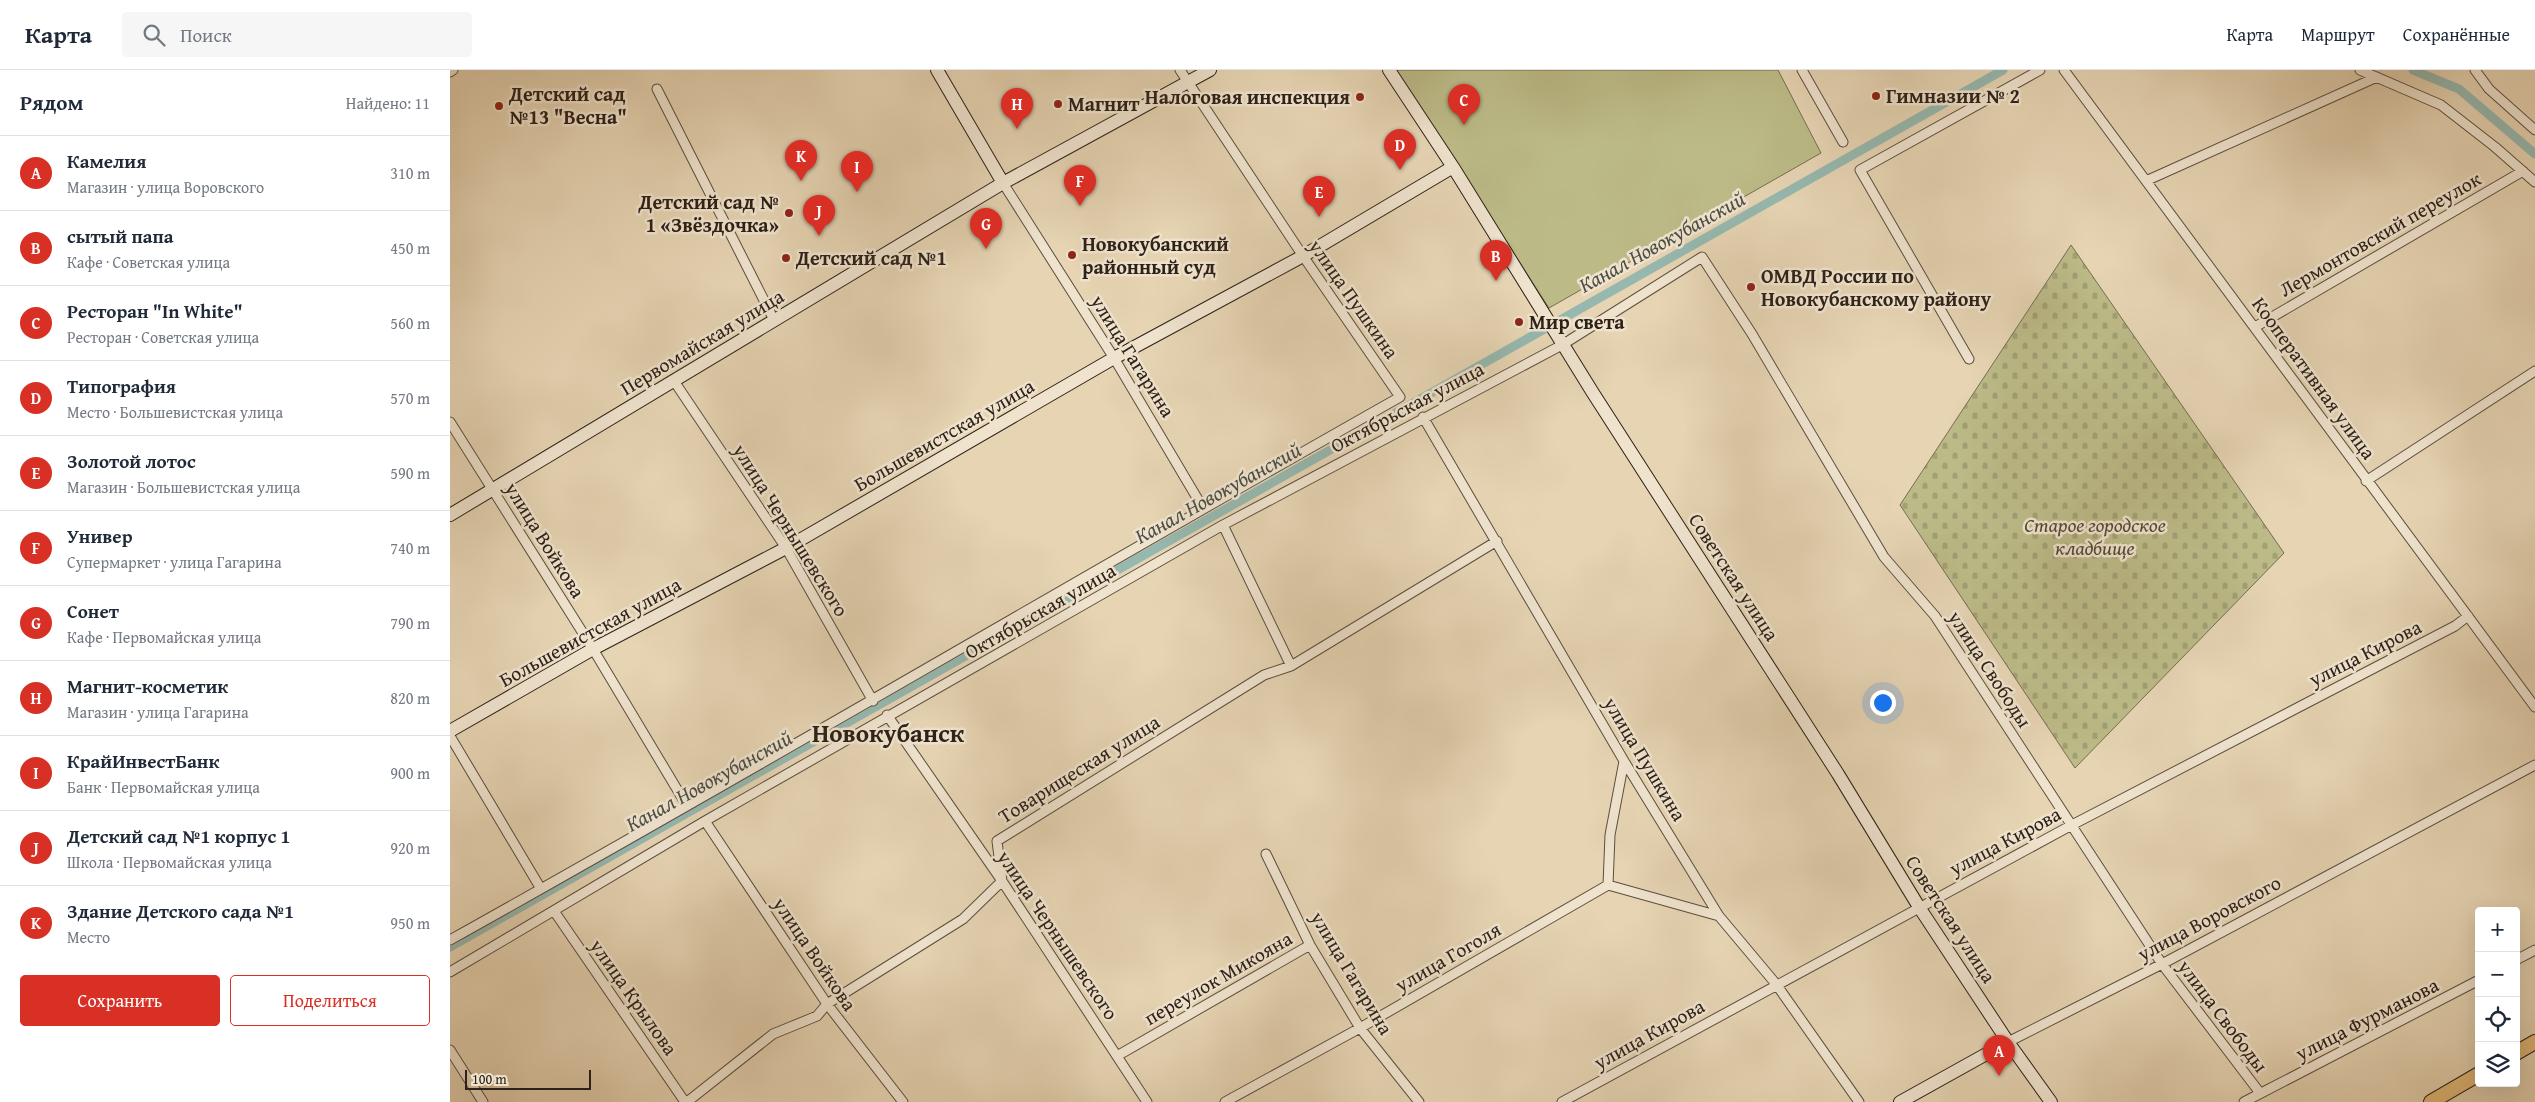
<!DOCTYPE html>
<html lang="ru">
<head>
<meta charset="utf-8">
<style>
  :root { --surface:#fff; --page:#f6f6f7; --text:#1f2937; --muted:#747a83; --line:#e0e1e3; --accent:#d93025 }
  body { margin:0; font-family:"Gentium Book Plus",serif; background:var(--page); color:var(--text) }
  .controls { position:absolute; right:15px; bottom:15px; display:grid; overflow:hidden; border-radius:5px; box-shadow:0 5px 20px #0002 }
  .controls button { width:45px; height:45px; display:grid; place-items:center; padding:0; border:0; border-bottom:1px solid var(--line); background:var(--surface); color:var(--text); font:25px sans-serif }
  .scale { position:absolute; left:15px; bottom:12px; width:126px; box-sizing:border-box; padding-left:5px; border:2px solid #2d2118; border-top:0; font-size:14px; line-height:18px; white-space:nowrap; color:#2d2118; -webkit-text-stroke:4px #efe3ce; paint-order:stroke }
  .you { position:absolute; left:1432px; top:632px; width:18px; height:18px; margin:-12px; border:4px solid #fff; border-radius:50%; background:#1a73e8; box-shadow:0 0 0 8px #1a73e833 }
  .badge { display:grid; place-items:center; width:32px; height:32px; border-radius:50%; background:var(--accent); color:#fff; font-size:16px; font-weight:700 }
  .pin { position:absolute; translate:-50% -41px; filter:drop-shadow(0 1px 2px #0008) }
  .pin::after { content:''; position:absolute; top:26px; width:18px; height:15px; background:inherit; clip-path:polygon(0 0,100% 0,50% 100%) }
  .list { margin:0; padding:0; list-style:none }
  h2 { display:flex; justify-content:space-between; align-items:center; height:65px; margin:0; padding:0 20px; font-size:21px }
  h2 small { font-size:16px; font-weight:400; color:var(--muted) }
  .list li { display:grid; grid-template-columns:32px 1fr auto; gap:15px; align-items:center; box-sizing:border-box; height:75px; padding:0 20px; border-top:1px solid var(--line) }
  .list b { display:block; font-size:19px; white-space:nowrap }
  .list p { margin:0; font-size:16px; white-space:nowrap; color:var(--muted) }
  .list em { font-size:16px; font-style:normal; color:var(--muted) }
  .actions { display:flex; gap:10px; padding:15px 20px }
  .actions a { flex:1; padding:11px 0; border:1px solid var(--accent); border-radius:5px; text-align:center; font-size:18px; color:var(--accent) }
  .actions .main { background:var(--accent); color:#fff }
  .icon { flex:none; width:28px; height:28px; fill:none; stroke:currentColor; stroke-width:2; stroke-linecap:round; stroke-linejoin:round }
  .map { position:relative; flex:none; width:2085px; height:1032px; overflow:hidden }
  header { display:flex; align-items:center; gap:30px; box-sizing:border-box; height:70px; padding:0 25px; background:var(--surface); border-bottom:1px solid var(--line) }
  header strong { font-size:24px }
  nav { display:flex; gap:28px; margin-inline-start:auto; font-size:18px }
  .search { width:350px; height:45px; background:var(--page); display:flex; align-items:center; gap:12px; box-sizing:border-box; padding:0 18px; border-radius:5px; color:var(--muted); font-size:19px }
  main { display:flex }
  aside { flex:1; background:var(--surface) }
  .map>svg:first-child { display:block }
</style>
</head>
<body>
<header>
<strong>Карта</strong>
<div class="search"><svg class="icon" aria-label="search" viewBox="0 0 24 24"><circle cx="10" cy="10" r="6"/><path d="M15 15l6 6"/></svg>Поиск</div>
<nav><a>Карта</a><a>Маршрут</a><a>Сохранённые</a></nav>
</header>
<main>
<aside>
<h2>Рядом<small>Найдено: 11</small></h2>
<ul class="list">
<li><span class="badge">A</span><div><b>Камелия</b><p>Магазин · улица Воровского</p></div><em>310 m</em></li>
<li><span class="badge">B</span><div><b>сытый папа</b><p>Кафе · Советская улица</p></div><em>450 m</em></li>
<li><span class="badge">C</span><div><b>Ресторан &quot;In White&quot;</b><p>Ресторан · Советская улица</p></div><em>560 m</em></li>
<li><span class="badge">D</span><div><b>Типография</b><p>Место · Большевистская улица</p></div><em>570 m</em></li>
<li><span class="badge">E</span><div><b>Золотой лотос</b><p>Магазин · Большевистская улица</p></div><em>590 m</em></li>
<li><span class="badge">F</span><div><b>Универ</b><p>Супермаркет · улица Гагарина</p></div><em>740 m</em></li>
<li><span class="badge">G</span><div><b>Сонет</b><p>Кафе · Первомайская улица</p></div><em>790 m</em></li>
<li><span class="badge">H</span><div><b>Магнит-косметик</b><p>Магазин · улица Гагарина</p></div><em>820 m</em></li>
<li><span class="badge">I</span><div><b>КрайИнвестБанк</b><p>Банк · Первомайская улица</p></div><em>900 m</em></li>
<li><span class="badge">J</span><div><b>Детский сад №1 корпус 1</b><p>Школа · Первомайская улица</p></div><em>920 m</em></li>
<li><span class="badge">K</span><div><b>Здание Детского сада №1</b><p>Место</p></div><em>950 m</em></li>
</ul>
<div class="actions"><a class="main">Сохранить</a><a>Поделиться</a></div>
</aside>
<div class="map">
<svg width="2085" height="1032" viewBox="0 0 2085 1032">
  <defs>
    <pattern id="cemetery-stones" width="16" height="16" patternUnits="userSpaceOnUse" patternTransform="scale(1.25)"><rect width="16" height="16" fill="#bcbb88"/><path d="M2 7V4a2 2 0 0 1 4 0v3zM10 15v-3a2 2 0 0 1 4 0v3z" fill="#a2a075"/></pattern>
  </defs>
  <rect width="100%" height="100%" fill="#e6d4b3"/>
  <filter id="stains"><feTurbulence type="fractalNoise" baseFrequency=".004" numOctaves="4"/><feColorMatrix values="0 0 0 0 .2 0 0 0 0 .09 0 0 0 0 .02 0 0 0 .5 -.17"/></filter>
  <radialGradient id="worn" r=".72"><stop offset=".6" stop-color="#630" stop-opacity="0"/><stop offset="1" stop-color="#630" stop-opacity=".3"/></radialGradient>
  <path fill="url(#cemetery-stones)" stroke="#746e50" d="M1621 175 1834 483 1625 698 1450 435Z"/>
  <path fill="#bcbb88" stroke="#746e50" d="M945 0H1328L1371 83 1099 238Z"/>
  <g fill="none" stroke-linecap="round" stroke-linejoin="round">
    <path stroke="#96b8af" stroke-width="9" d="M1963 0 2009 19 2085 84
      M0 877 1553 0"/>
    <defs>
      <path id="street" d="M1352 0 1393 72
        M1614 0 2085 637
        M1910 0 1991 35 2045 77 2085 112
        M2025 0 2039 19 2085 60
        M0 2 3 0
        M207 19 324 250
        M1698 110 1927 7
        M553 113 664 288 753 438
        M1805 257 2073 101
        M1519 289 1410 100 1590 0
        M224 311 336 478 423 631
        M973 347 1174 691 1269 846 1326 914 1409 1032
        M0 352 143 579 237 736
        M1916 411 2085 301
        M773 455 841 596
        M437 645 552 811 697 1032
        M0 666 91 819
        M255 751 377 934 453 1032
        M816 784 860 875 910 958 969 1032
        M1158 815 1269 846
        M104 841 235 1032
        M0 870C319 692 633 506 950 327L853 186 730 0
        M2066 890 2085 880
        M0 902 255 751 773 455 1112 275 1252 187 1302 264 1434 487 1485 546 1712 894 1810 1023
        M1558 972 1712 894 2085 695
        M0 980 33 1032
        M667 986 860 875
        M237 1032 323 964 367 946 377 934 513 849 552 811 547 771 814 605 841 596 1047 471
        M775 1032 910 958 1158 815 1160 765 1174 691
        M1112 1032 1620 756 2005 556 2018 546
        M1794 1032 2029 910"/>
      <path id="secondary" d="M487 0 553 113
        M939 0 1003 97 1143 323 1388 704 1469 837 1558 972 1601 1032
        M0 445 553 113 760 0
        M0 661 143 579 336 478 664 288 853 186 1003 97
        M1450 1032 1558 972"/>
      <path id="primary" d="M2066 983 2085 972
        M1981 1032 2029 1004"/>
    </defs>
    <use href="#street" stroke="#5b4e3f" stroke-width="11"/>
    <use href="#secondary" stroke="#2d2118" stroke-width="14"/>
    <use href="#primary" stroke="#2d2118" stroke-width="16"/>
    <use href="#street" stroke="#efe3ce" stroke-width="9"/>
    <use href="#secondary" stroke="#efe3ce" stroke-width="12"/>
    <use href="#primary" stroke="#e3ba7a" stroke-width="14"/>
  </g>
  <g fill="#8f2418" stroke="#efe3ce" stroke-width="2">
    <circle cx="1426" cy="26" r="5"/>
    <circle cx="910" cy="27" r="5"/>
    <circle cx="608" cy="34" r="5"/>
    <circle cx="49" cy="36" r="5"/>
    <circle cx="339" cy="143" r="5"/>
    <circle cx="622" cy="185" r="5"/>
    <circle cx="336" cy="188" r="5"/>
    <circle cx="1301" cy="217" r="5"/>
    <circle cx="1069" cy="252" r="5"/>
  </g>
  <g text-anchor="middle" stroke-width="5" stroke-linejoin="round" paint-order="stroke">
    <g font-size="20" font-weight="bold" fill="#2d2118" stroke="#efe3ce" text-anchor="start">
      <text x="59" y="31">Детский сад<tspan x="59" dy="23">№13 "Весна"</tspan></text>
      <text x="1436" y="33">Гимназии № 2</text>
      <text x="900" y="34" text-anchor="end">Налоговая инспекция</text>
      <text x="618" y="41">Магнит</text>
      <text x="329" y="139" text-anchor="end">Детский сад №<tspan x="329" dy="23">1 «Звёздочка»</tspan></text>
      <text x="632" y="181">Новокубанский<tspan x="632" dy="23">районный суд</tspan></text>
      <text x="346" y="195">Детский сад №1</text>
      <text x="1311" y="213">ОМВД России по<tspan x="1311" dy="23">Новокубанскому району</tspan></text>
      <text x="1079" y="259">Мир света</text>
    </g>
    <g font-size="20" fill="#2d2118" stroke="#efe3ce">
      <text transform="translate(1930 164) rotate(-30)" y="7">Лермонтовский переулок</text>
      <text transform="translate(904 229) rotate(55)" y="7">улица Пушкина</text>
      <text transform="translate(252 272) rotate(-31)" y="7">Первомайская улица</text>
      <text transform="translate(683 286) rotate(58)" y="7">улица Гагарина</text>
      <text transform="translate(1864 308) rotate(54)" y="7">Кооперативная улица</text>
      <text transform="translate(957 337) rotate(-28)" y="7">Октябрьская улица</text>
      <text transform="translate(494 365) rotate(-30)" y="7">Большевистская улица</text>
      <text transform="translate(341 460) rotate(58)" y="7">улица Чернышевского</text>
      <text transform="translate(95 470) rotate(58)" y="7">улица Войкова</text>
      <text transform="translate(1284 507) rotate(57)" y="7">Советская улица</text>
      <text transform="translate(590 541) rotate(-30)" y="7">Октябрьская улица</text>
      <text transform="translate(140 562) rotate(-29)" y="7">Большевистская улица</text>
      <text transform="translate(1915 583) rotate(-27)" y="7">улица Кирова</text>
      <text transform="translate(1540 599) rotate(57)" y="7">улица Свободы</text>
      <text transform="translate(1195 689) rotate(59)" y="7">улица Пушкина</text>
      <text transform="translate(629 699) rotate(-32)" y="7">Товарищеская улица</text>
      <text transform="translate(1555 771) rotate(-28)" y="7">улица Кирова</text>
      <text transform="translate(1759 848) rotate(-28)" y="7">улица Воровского</text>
      <text transform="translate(1501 849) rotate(57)" y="7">Советская улица</text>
      <text transform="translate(608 865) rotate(56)" y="7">улица Чернышевского</text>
      <text transform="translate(365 884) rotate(56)" y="7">улица Войкова</text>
      <text transform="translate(998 887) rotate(-30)" y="7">улица Гоголя</text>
      <text transform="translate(902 903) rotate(59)" y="7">улица Гагарина</text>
      <text transform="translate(768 908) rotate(-30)" y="7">переулок Микояна</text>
      <text transform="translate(184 927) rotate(55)" y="7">улица Крылова</text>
      <text transform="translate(1773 946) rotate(53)" y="7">улица Свободы</text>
      <text transform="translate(1917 949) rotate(-27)" y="7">улица Фурманова</text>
      <text transform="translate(1199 964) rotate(-29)" y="7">улица Кирова</text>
    </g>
    <g font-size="20" font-style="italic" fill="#514834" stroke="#efe3ce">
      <text x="1645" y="462">Старое городское<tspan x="1645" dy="23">кладбище</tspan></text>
    </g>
    <g font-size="21" font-style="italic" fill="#4c4e45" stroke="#efe3ce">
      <text transform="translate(1212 172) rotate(-29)" y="7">Канал Новокубанский</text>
      <text transform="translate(768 423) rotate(-29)" y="7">Канал Новокубанский</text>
      <text transform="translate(259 711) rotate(-29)" y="7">Канал Новокубанский</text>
    </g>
    <g font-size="25" font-weight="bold" fill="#2d2118" stroke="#efe3ce">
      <text x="438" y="672">Новокубанск</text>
    </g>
  </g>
  <rect width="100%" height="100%" filter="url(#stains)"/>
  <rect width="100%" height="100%" fill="url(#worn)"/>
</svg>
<div class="controls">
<button>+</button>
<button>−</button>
<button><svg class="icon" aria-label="locate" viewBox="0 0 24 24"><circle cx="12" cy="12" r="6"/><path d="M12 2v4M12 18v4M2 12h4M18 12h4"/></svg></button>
<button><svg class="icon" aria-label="layers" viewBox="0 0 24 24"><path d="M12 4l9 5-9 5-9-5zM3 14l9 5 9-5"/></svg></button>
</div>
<div class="scale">100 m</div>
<div class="you"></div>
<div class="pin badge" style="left:1549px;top:1006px">A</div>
<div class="pin badge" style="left:1046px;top:211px">B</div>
<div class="pin badge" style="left:1014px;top:55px">C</div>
<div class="pin badge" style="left:950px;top:100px">D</div>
<div class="pin badge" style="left:869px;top:147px">E</div>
<div class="pin badge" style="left:630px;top:136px">F</div>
<div class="pin badge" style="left:536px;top:179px">G</div>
<div class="pin badge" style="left:567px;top:59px">H</div>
<div class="pin badge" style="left:407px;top:122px">I</div>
<div class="pin badge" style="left:369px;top:166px">J</div>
<div class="pin badge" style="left:351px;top:111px">K</div>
</div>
</main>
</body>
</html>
